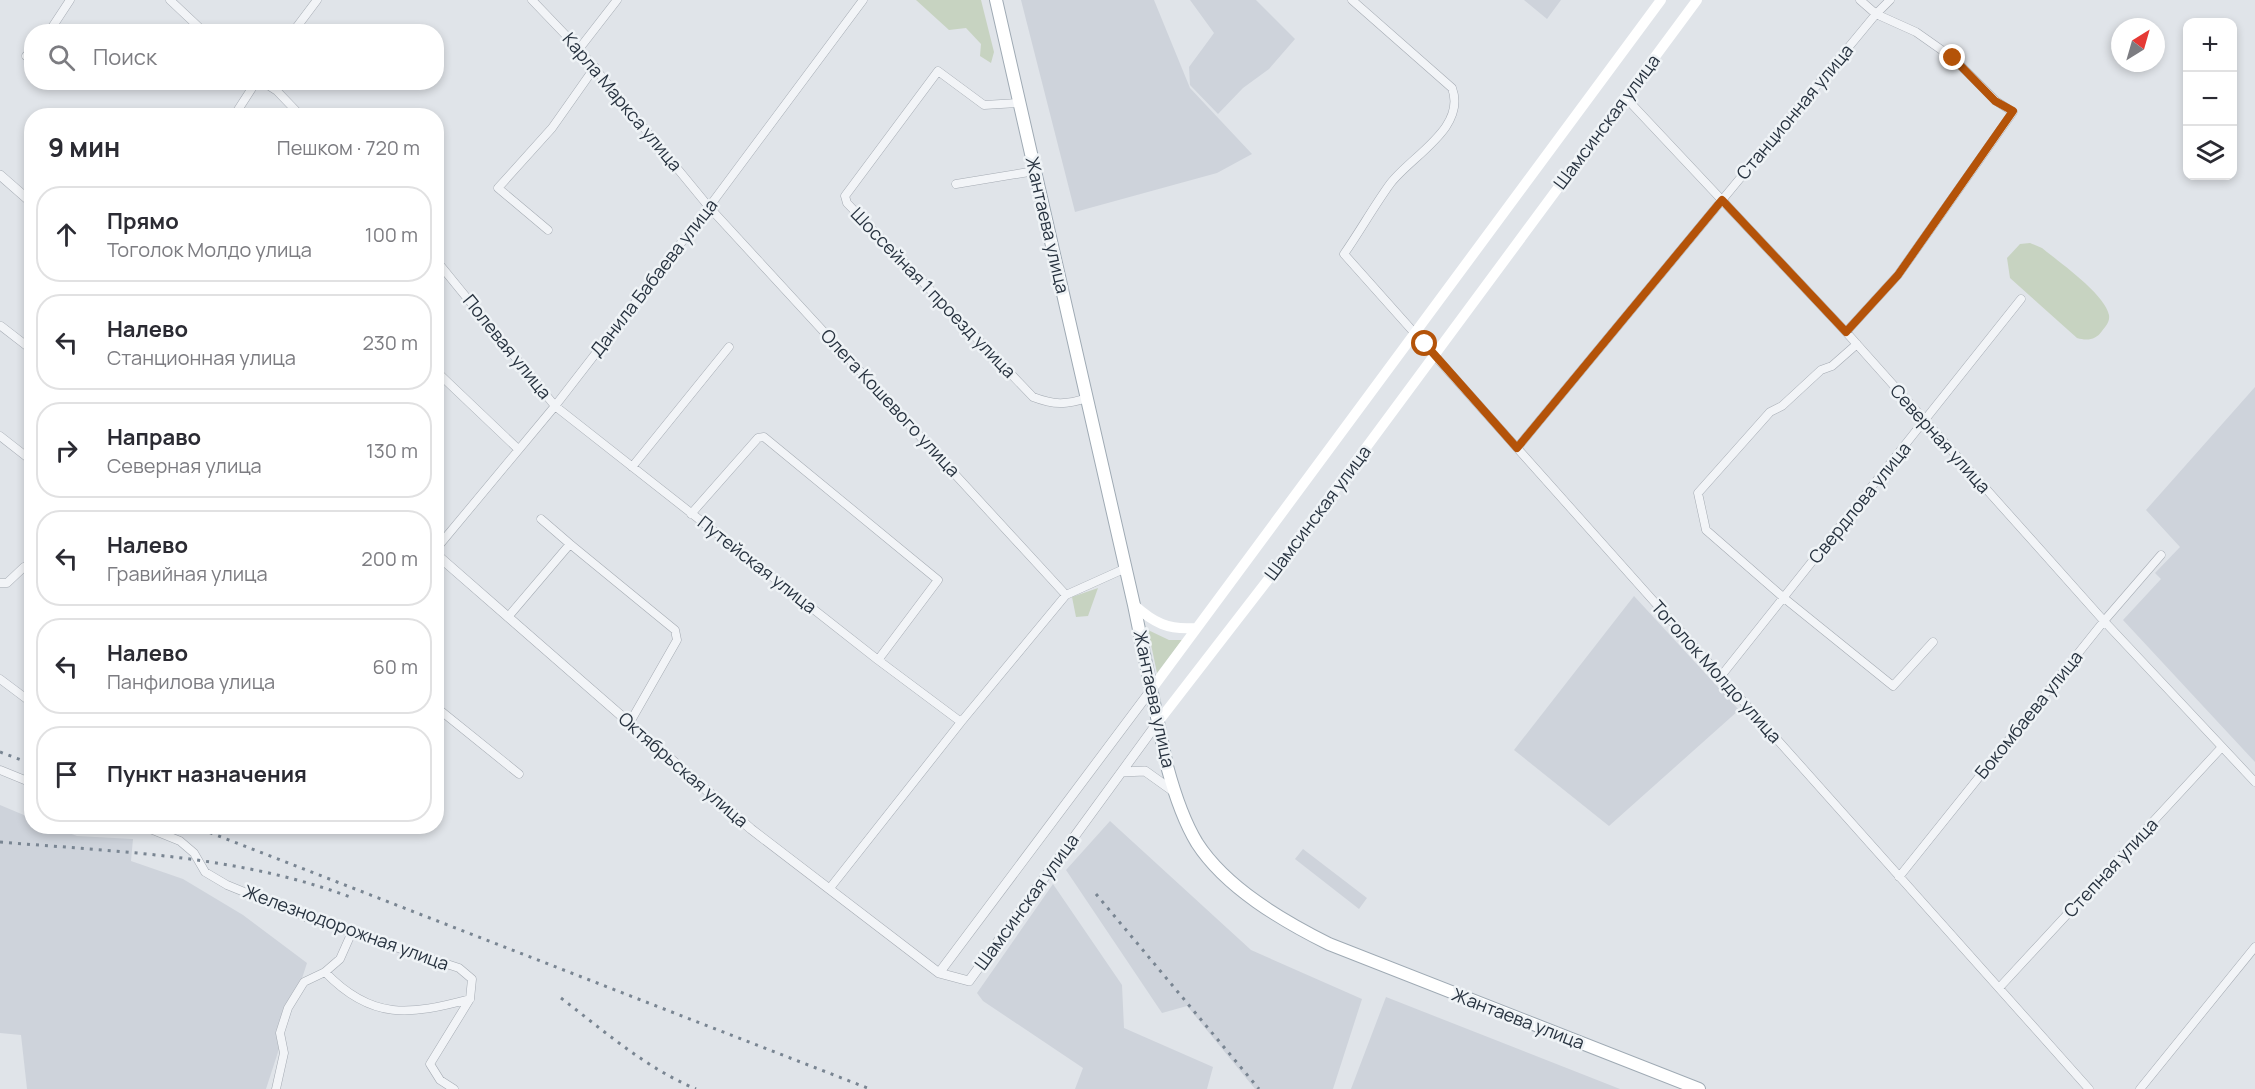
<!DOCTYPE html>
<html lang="ru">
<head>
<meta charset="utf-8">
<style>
  :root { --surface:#fff; --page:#f2f2f3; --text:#2b2b33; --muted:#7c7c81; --line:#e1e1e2 }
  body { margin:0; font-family:Manrope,sans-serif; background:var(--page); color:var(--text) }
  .controls { position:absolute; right:18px; top:18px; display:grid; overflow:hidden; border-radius:12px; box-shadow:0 3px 9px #0003 }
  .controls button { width:54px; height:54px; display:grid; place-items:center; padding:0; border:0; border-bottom:2px solid var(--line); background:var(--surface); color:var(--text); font:30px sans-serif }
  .compass { position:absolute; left:2111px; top:18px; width:54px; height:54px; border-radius:50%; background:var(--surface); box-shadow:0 3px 9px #0003; rotate:37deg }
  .stop { position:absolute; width:18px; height:18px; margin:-14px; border:4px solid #b45309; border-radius:50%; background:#fff }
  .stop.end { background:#b45309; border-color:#fff; box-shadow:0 2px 6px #0008 }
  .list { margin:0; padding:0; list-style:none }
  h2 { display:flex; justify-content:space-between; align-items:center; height:78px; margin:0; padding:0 24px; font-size:26px }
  h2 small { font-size:20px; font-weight:400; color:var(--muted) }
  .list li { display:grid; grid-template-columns:39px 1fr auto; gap:18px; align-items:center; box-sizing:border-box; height:96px; margin:0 12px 12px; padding:0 12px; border:2px solid var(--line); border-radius:24px }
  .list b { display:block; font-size:22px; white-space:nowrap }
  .list p { margin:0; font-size:20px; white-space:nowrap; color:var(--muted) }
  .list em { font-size:20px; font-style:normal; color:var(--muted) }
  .icon { flex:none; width:33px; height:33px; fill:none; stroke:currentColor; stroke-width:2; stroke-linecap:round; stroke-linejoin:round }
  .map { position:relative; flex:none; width:2255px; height:1089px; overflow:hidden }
  .search { position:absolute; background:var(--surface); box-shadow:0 3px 9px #0003; left:24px; top:24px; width:420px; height:66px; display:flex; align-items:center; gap:15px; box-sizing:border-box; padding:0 21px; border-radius:24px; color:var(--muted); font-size:22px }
  .panel { position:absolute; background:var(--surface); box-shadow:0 3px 9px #0003; left:24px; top:108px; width:420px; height:726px; border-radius:24px }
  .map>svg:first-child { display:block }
</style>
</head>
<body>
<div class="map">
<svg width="2255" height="1089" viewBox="0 0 2255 1089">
  <rect width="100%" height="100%" fill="#e0e4e9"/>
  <path fill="#ced3db" d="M1021 0H1154L1190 88 1252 154 1217 173 1075 212Z
    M1190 0H1256L1295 39 1269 69 1243 88 1218 114 1190 85 1189 67 1214 33Z
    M1524 0H1561L1547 19Z
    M2255 387V762L2123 620 2161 579 2155 573 2180 547 2146 510Z
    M1634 596 1739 710 1609 826 1514 750Z
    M0 805 31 818 32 826 53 827 77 836 133 839 131 861 183 879 243 915 307 963 266 1089H27L21 1035 0 1033Z
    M1110 821 1251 950 1362 999 1333 1089H1255L1187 1006 1162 1013 1066 870Z
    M1303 849 1367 898 1359 909 1295 859Z
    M1053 884 1122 985 1124 1028 1213 1067 1207 1089H1075L1083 1068 983 1001 977 993Z
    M1386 997 1620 1089H1351Z"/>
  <path fill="#c7d3c1" d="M916 0H981L994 52 991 63 980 56 981 44 966 28 949 30Z
    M2030 243 2042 248C2059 262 2105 294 2109 315 2110 322 2106 326 2102 331 2096 340 2087 341 2077 338L2010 278 2007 258 2020 244Z
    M1098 588 1088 616 1076 617 1072 597Z
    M1148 630 1169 640H1182L1157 673Z"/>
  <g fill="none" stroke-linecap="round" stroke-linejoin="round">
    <defs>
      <path id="minor" d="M170 0 204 32
        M532 0 579 49 709 207 1066 595
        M1352 0 1452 88C1467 128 1411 156 1390 184 1374 206 1360 231 1344 254L2089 1089
        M49 32 70 0
        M293 32 317 0
        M579 49 617 0
        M26 56 32 50
        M263 82 277 91 301 116
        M1625 97 1846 332 2104 621 2255 782
        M1019 103 984 105 938 71 845 196 847 203 1033 397C1054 405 1066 405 1087 398
        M234 116 256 82
        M956 184 1035 171
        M548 230 498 188 552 128 595 67
        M436 260 555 406 878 660 961 722
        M1 326 32 350
        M1846 332 1898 275 2013 112 1996 101 1953 58 1916 32 1876 14 1860 0
        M1857 344 1832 366 1821 370 1782 406 1770 412 1698 493 1706 530 1784 598 1893 686 1933 642
        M436 371 518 449
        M0 436 32 461
        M1517 448 1876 14 1890 0
        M632 467 729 347
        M691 514 758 438 764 437 938 580 878 660
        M541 519 570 544
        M436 549 555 406 709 207 863 0
        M0 583H7L24 567 32 566
        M508 617 570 544 675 630 677 640 629 724
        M1721 676 2021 299
        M0 679 32 703
        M436 707 519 774
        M0 770 32 783
        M143 826 180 841 194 853 205 872 227 885 313 920 459 968 472 979 470 999 430 1064 440 1080 454 1089
        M1899 877 2104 621 2161 555
        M830 888 961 722 1066 595 1126 568
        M325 972C372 1021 410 1015 470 999
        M1999 988 2222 747
        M276 1089 284 1053 280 1033 288 1008 304 982 325 972 340 959 352 932
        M2140 1089 2255 947"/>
      <path id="tertiary" d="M0 175 32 203
        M436 554 751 829 939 973 969 981 1158 722
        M1122 772 1145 771 1173 791
        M939 973 1151 690"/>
      <path id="primary" d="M996 0 1134 605 1167 766C1174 792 1183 820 1197 843 1226 888 1283 921 1329 944L1699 1089"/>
    </defs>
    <use href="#minor" stroke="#a5abb3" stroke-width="9"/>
    <use href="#tertiary" stroke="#a5abb3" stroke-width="10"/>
    <use href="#primary" stroke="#9faab4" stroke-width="14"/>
    <use href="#minor" stroke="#f2f4f7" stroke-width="8"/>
    <use href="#tertiary" stroke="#f2f4f7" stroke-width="9"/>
    <path stroke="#fff" stroke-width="10" d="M1134 605C1154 623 1168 630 1195 628
      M1151 690 1661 0
      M1158 722 1277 568 1697 0"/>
    <use href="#primary" stroke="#fff" stroke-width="12"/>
    <path stroke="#798592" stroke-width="3" stroke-dasharray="3 6" stroke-linecap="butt" d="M0 752 32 764
      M193 826 870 1089
      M0 842C120 852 239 855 353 898
      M1096 894 1259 1089
      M561 998C604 1031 646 1068 696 1089"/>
  </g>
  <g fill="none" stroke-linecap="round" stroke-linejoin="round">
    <path stroke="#b45309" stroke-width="8" d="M1425 344 1517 448 1722 200 1846 332 1898 275 2013 111 1995 101 1953 58"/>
  </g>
  <g text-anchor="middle" stroke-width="5" stroke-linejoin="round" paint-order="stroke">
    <g font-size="18" fill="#283340" stroke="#eff3f6">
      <text transform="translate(622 102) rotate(50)" y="6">Карла Маркса улица</text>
      <text transform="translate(1795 112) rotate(-50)" y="6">Станционная улица</text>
      <text transform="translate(1607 122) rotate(-53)" y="6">Шамсинская улица</text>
      <text transform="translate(1047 225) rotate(77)" y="6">Жантаева улица</text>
      <text transform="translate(654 278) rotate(-52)" y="6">Данила Бабаева улица</text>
      <text transform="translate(933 293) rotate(46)" y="6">Шоссейная 1 проезд улица</text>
      <text transform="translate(507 347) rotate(51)" y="6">Полевая улица</text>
      <text transform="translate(890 403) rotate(47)" y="6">Олега Кошевого улица</text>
      <text transform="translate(1940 439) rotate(48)" y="6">Северная улица</text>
      <text transform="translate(1860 503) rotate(-51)" y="6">Свердлова улица</text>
      <text transform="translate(1318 513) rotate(-53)" y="6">Шамсинская улица</text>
      <text transform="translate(757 565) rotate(38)" y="6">Путейская улица</text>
      <text transform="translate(1716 672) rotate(48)" y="6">Тоголок Молдо улица</text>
      <text transform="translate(1154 699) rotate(78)" y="6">Жантаева улица</text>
      <text transform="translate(2029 715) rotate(-51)" y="6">Бокомбаева улица</text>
      <text transform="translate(683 770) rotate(41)" y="6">Октябрьская улица</text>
      <text transform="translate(2111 868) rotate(-47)" y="6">Степная улица</text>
      <text transform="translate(1027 902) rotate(-54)" y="6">Шамсинская улица</text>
      <text transform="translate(346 928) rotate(20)" y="6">Железнодорожная улица</text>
      <text transform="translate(1518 1019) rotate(21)" y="6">Жантаева улица</text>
    </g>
  </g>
</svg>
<div class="controls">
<button>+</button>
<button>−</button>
<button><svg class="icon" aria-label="layers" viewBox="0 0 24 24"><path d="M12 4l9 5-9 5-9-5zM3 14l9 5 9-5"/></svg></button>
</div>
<svg class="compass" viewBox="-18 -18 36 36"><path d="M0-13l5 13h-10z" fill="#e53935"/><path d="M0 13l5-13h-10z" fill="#7c7c81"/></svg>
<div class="stop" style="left:1425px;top:344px"></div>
<div class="stop end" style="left:1953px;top:58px"></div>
<div class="search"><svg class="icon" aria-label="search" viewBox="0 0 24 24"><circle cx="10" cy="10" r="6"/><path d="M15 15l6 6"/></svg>Поиск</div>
<section class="panel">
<h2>9 мин<small>Пешком · 720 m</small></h2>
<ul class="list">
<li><svg class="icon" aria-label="ahead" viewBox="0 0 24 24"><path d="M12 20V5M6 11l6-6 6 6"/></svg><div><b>Прямо</b><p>Тоголок Молдо улица</p></div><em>100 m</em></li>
<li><svg class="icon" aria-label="left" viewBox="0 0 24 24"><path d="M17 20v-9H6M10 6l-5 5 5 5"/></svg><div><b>Налево</b><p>Станционная улица</p></div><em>230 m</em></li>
<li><svg class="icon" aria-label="right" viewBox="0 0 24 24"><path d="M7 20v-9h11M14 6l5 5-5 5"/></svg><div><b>Направо</b><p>Северная улица</p></div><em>130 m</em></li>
<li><svg class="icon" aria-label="left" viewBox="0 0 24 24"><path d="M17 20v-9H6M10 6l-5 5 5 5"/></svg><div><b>Налево</b><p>Гравийная улица</p></div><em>200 m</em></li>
<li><svg class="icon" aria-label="left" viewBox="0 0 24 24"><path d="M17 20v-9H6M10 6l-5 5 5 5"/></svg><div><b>Налево</b><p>Панфилова улица</p></div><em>60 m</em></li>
<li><svg class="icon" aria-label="arrive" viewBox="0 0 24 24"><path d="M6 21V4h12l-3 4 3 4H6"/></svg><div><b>Пункт назначения</b></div></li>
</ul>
</section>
</div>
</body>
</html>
